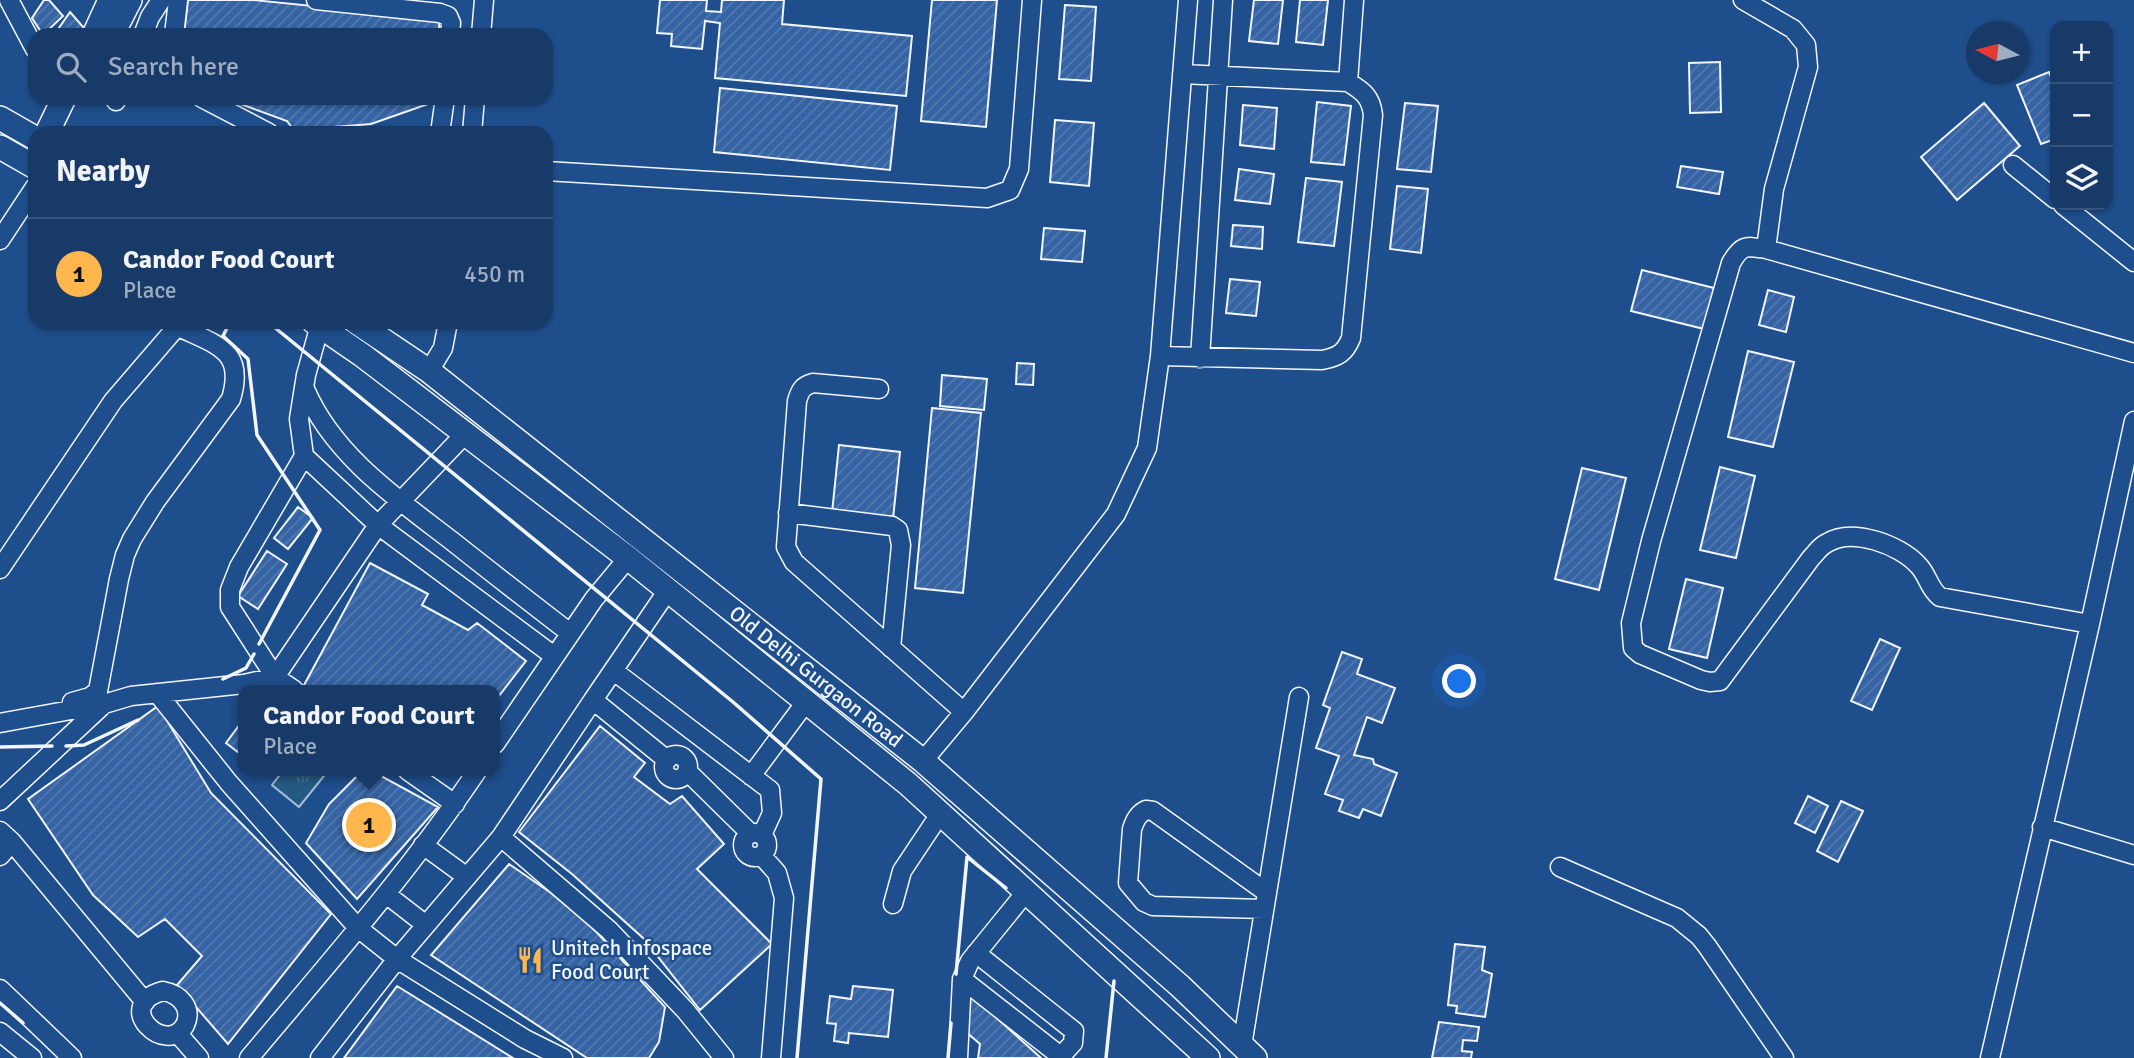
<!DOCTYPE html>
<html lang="en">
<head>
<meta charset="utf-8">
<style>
  :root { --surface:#173a69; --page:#20416f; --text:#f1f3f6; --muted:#9eadc0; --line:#36547d; --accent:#ffb74d }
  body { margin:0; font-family:Signika,sans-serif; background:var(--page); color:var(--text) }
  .controls { position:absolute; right:21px; top:21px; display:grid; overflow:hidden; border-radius:14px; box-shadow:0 2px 5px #0004 }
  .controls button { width:63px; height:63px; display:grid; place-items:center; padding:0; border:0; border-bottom:2px solid var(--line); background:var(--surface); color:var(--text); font:35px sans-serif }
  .compass { position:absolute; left:1966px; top:21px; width:63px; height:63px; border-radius:50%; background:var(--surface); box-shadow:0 2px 5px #0004; rotate:277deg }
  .you { position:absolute; left:1460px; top:682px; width:24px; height:24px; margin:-18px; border:5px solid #fff; border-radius:50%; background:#1a73e8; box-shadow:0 0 0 10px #1a73e833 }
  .badge { display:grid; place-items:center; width:46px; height:46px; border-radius:50%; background:var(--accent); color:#111; font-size:23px; font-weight:700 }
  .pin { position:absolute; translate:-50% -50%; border:4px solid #fff; box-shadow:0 2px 7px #0006 }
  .popup { position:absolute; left:238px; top:685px; width:262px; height:91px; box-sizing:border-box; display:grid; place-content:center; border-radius:14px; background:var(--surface); filter:drop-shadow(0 2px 5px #0005); font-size:23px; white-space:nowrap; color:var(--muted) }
  .popup b { font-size:26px; color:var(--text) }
  .popup::after { content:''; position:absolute; left:50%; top:100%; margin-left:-14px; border:14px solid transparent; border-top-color:var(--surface) }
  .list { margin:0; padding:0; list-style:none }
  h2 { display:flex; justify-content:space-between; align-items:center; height:91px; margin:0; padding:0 28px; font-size:30px }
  h2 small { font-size:23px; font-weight:400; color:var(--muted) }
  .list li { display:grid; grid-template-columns:46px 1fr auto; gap:21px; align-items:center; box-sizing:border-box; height:112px; padding:0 28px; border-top:2px solid var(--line) }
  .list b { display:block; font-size:26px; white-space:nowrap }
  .list p { margin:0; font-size:23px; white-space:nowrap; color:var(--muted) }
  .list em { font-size:23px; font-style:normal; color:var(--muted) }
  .icon { flex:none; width:38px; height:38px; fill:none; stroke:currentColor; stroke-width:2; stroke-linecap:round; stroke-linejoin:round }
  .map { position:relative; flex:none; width:2134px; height:1058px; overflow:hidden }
  .search { position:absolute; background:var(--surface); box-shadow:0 2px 5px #0004; left:28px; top:28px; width:525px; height:77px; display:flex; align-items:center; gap:18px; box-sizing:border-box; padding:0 24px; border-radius:21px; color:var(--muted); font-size:26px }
  .panel { position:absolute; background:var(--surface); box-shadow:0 2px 5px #0004; left:28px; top:126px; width:525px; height:203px; border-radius:21px }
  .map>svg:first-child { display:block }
</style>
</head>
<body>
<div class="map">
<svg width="2134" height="1058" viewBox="0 0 2134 1058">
  <defs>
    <pattern id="park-tufts" width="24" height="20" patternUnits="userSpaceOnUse" patternTransform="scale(1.75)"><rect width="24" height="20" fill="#245a82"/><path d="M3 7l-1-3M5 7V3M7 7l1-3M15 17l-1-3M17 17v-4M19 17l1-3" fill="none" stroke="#447295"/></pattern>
    <pattern id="building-hatch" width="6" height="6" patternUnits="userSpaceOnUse" patternTransform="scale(1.75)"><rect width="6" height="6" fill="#3563a3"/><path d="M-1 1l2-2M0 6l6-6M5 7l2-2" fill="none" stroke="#537ab1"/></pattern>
  </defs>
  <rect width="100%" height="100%" fill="#1f4e8c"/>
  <path fill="url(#park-tufts)" stroke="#a8bbd7" stroke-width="2" d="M283 771H328L299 807 272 785Z"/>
  <path fill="url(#building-hatch)" stroke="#f2f6ff" stroke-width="2" d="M44 0H49L63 16 43 35 32 18Z
    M188 0H253L440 19 438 35H184Z
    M660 0H707L706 11 721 12 722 0H784L782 24 912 36 906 96 715 78 720 23 705 21 702 49 671 46 672 34 657 33Z
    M932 0H997L986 127 921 121Z
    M1254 0H1283L1278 44 1249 41Z
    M1300 0H1328L1323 45 1296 42Z
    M1065 5 1096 7 1091 81 1059 79Z
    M70 12 84 28 78 35H54Z
    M1720 62 1721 112 1690 113 1689 63Z
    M2049 72 2055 89V139L2041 144 2017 85Z
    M720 88 897 106 890 170 714 152Z
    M224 98H432L431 103 371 124 334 127 320 133 300 131 293 129 287 121Z
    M1317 102 1351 106 1344 165 1311 162Z
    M1405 103 1438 106 1431 172 1397 169Z
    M1984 103 2020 146 1957 200 1921 157Z
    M1243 105 1277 108 1274 149 1240 145Z
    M1055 120 1094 123 1089 186 1050 182Z
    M1681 166 1723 172 1719 194 1677 187Z
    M1239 169 1274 174 1270 204 1235 200Z
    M1306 178 1342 182 1334 246 1298 242Z
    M1397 186 1428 189 1421 253 1390 249Z
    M1233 225 1263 227 1262 249 1231 246Z
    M1044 228 1085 231 1082 262 1041 259Z
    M1642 270 1714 288 1704 329 1631 311Z
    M1230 279 1260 282 1256 316 1226 313Z
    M1768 290 1794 297 1786 332 1759 325Z
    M1748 351 1794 362 1773 447 1728 437Z
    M1017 363 1034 364 1033 385 1016 384Z
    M942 375 987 379 984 410 940 406Z
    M932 408 981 413 963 593 915 588Z
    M839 445 900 452 893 519 832 513Z
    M1720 467 1755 476 1736 558 1700 550Z
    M1582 468 1626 478 1599 590 1555 579Z
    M298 507 313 518 288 549 274 538Z
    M267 551 287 564 258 609 238 596Z
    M370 563 428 594 422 605 468 630 477 623 526 661 495 701V690H308L303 687Z
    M1686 579 1723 588 1707 658 1669 649Z
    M1880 639 1900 648 1872 710 1851 701Z
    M1342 652 1362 659 1357 674 1395 688 1382 723 1367 717 1354 755 1373 759 1374 764 1397 773 1381 816 1363 809 1359 818 1339 811 1343 800 1325 794 1339 756 1316 748 1330 708 1323 705Z
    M158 706 211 793 331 914 228 1044 177 985 202 956 165 919 138 937 93 895 28 799Z
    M243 720V756L226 743Z
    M600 726 645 763 634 777 670 804 682 796 724 844 697 869 772 944 700 1010 643 938 572 874 519 832Z
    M362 771H372L438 807 357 899 306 843 329 804Z
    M1808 796 1828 806 1815 833 1795 823Z
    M1841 801 1863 811 1838 862 1817 851Z
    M509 864 551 893 591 926 665 1007 659 1042 649 1058H587L431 955Z
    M1455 944 1485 947 1482 970 1492 974 1485 1017 1456 1013 1457 1006 1448 1005Z
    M397 986 513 1058H344Z
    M853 986 893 990 888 1037 849 1033 848 1043 834 1041 836 1024 827 1023 830 996 851 999Z
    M970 994 1041 1058H978L980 1044 965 1031Z
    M1439 1022 1479 1027 1477 1041 1463 1040 1462 1051 1472 1052 1471 1058H1432Z"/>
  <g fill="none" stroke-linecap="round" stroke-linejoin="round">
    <defs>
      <path id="minor" d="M9 0 35 49
        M316 0 440 13 448 16 451 23 450 35
        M1743 0 1793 29 1806 45 1808 67 1774 189 1766 249
        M143 35 150 17 161 0
        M174 35 178 0
        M481 35 484 0
        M1348 82 1354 0
        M202 98 269 133
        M116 101 117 98
        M440 133 445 98
        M472 133 475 98
        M2013 165 2055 199
        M546 171 987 198 1010 190 1019 169 1032 0
        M2063 205 2134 262
        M0 240 35 187
        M1160 356 1322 360C1338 357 1345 353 1351 338L1373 115C1371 97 1363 91 1348 82L1182 74
        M1200 358 1223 0
        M429 371 443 348 448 322
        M305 389C333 455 396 498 452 541 491 572 531 603 570 633
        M879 389 813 383C802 386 800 391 797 401L786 547 794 562 964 712
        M304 456 378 525 554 656
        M788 513 892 526 898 530 901 545 891 648
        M0 569 113 401 181 322
        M2090 624 1940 597C1929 589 1928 575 1918 565 1900 545 1852 527 1827 543 1820 546 1816 553 1811 558L1720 681 1710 682 1701 680 1640 654 1633 648 1631 623 1651 541 1731 263C1742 244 1746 246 1766 249L2134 353
        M614 671 770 790 772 813 762 835
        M294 690 275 677 230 607V590L239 567 304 456 299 419 306 375 320 325
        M157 693 229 783 358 928 397 959 525 1039 563 1058
        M72 702 90 697 98 691 119 579 125 555 132 539 155 502 231 399C246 349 215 345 177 326
        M0 723 104 704 131 696 244 684 275 677 378 525 465 434
        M495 744 594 599 628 558
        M664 767a12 12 0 1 1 24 0a12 12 0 1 1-24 0Z
        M667 760 593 700 668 590
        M923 761 964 712 1116 514 1147 448 1160 356 1188 0
        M408 771 455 804
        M687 771 751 834
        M751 776 806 702
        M0 801 104 704
        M2042 827 2134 855
        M0 831 12 842 145 1002
        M743 845a12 12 0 1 1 24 0a12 12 0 1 1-24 0Z
        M501 837 609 930 685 1010 724 1058
        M423 845 467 877
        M0 856 12 842
        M762 856 777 873 784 898 771 1058
        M1560 867 1677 918 1699 936 1707 946 1784 1058
        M386 894 426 925
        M893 904 902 871 940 814
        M1264 909 1153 906 1144 902 1128 883 1132 829C1135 820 1138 814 1146 810L1153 811 1266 892
        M976 953 1074 1031 1073 1043 1061 1056
        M962 979 1063 1058
        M0 989 72 1058
        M163 991C180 994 193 1008 185 1025 166 1058 111 1005 163 991Z
        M0 1032 32 1058
        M179 1035 199 1058
        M1242 1046 1299 697
        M249 1058C328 964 409 872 477 771
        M320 1058 397 959 501 837 593 700
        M958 1058 962 979 970 961 1026 892
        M1990 1058 2090 624 2134 421"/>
      <g id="major">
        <path d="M94 35 110 0"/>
        <path d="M112 35 130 0"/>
        <path d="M0 118 35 138"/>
        <path d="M47 133 64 98"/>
        <path d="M0 147 35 167"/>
        <path d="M314 322 362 355 628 558 908 784 1208 1058"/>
        <path id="s1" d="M356 322 429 371 923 761 1180 986 1255 1058"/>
      </g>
    </defs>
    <use href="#minor" stroke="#f2f6ff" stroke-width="21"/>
    <use href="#major" stroke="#f2f6ff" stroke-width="26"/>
    <use href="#minor" stroke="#1f4e8c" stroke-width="18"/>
    <use href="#major" stroke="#1f4e8c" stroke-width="23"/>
    <path stroke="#f2f6ff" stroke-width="3.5" d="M230 322 223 336 248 359 257 435 320 530 259 644
      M268 322 733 702 821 779 797 1058
      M223 679 246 668 254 654
      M66 746 84 745 138 720
      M0 747 52 746
      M956 974 967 857 1006 888
      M0 1003 23 1023
      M948 1058 951 1023
      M1106 1058 1114 981"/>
  </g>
  <defs>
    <symbol id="restaurant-bare" viewBox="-9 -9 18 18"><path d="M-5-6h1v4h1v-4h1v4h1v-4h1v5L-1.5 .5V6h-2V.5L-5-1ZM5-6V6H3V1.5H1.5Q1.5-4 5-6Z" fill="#ffb74d" stroke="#1f4e8c" stroke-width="2.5" paint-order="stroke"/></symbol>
  </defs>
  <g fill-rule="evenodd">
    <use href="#restaurant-bare" x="511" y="941" width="38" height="38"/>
  </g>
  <g text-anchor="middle" stroke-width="5" stroke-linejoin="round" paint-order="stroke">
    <g font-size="21" fill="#f2f6ff" stroke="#1f4e8c">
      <text dy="7" stroke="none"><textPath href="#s1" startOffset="581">Old Delhi Gurgaon Road</textPath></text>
    </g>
    <g font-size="21" fill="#f2f6ff" stroke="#1f4e8c" text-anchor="start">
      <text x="551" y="955">Unitech Infospace<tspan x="551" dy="24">Food Court</tspan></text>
    </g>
  </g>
</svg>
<div class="controls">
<button>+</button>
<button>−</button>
<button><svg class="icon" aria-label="layers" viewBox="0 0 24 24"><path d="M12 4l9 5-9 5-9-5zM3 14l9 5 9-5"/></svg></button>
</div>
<svg class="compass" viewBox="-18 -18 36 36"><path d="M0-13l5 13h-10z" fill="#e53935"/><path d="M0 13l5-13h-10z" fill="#9eadc0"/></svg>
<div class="you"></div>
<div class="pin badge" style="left:369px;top:825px">1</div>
<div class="popup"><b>Candor Food Court</b>Place</div>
<div class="search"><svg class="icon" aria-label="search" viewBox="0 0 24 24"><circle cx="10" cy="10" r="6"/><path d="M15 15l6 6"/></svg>Search here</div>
<section class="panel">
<h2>Nearby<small></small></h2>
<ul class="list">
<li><span class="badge">1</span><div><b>Candor Food Court</b><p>Place</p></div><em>450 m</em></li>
</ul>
</section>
</div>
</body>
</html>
